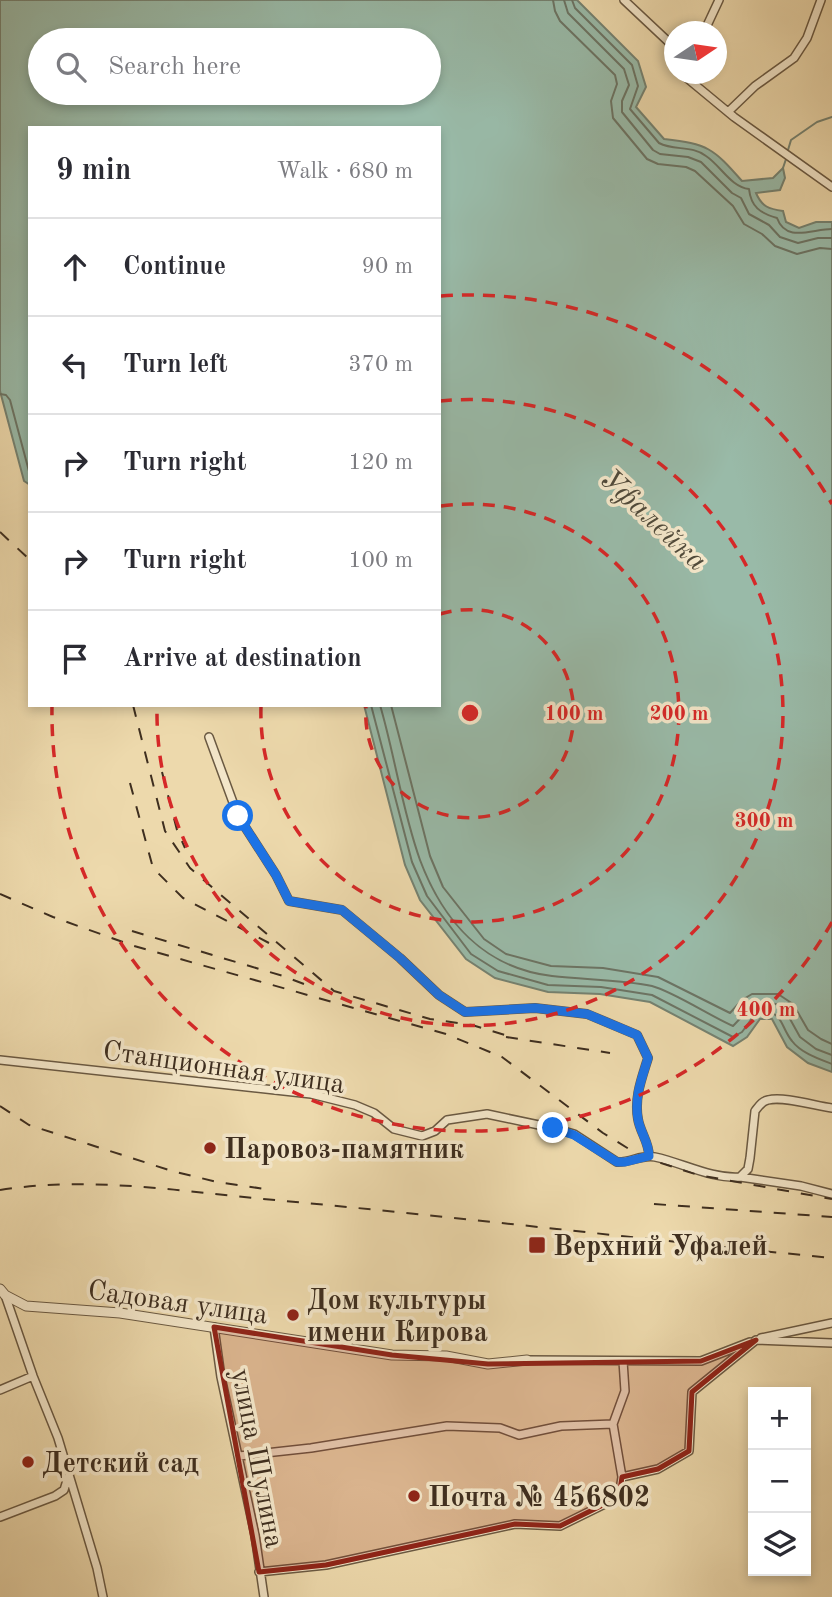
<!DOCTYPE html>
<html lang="en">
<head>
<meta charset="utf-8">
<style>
  :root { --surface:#fff; --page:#f2f2f3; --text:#2b2b33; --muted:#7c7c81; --line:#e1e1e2 }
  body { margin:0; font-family:"Old Standard TT",serif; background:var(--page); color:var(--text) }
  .controls { position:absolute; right:21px; bottom:21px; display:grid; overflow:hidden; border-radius:0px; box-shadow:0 4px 10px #0003 }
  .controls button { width:63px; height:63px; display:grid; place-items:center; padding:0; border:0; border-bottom:2px solid var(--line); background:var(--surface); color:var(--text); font:35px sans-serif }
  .compass { position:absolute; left:664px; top:21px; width:63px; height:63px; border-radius:50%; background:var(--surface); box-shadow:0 4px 10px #0003; rotate:77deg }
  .stop { position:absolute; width:21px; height:21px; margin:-16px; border:5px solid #1a73e8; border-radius:50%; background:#fff }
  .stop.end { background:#1a73e8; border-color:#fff; box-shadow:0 2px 7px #0008 }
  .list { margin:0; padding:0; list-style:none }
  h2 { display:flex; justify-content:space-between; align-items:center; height:91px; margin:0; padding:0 28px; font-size:30px }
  h2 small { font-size:23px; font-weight:400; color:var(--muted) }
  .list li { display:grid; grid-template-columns:46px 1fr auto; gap:21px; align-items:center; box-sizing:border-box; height:98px; padding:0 28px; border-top:2px solid var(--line) }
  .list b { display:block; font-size:26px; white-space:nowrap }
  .list em { font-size:23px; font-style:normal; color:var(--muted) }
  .icon { flex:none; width:38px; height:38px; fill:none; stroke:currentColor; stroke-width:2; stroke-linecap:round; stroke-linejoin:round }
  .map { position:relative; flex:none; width:832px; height:1597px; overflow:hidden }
  .search { position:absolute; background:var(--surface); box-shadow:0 4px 10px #0003; left:28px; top:28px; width:413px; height:77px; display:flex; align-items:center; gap:18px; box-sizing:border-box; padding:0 24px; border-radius:38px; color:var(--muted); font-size:26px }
  .panel { position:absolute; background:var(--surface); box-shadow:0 4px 10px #0003; left:28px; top:126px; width:413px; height:581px; border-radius:0px }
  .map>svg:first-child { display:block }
</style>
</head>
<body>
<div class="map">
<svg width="832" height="1597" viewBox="0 0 832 1597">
  <rect width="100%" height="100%" fill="#edd9ac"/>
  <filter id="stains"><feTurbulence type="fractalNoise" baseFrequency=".00286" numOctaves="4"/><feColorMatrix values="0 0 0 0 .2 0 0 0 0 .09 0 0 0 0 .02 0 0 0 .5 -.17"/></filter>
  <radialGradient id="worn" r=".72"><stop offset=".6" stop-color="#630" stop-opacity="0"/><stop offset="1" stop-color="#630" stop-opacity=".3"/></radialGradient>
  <path fill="#99baa8" stroke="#758271" stroke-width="2" fill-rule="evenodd" d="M0 0H577L638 61 646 87 636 107 664 139C708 144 713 148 742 181L773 178 783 168 785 178 780 190 756 193C762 207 769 209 783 211L786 222 799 228 816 222H832V1072L808 1063 787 1047 772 1019H760L747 1037 733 1046 650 1002 600 994 548 992 495 978 466 959 420 900 405 865 364 705H439V128H30V485L24 481 0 391ZM40 40H429V93H40Z"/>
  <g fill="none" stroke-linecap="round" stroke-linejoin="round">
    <path stroke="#6c7464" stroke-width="2" d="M553 0 555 11 560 21 615 75 617 84 611 101 613 118 647 159 658 164 686 167 695 171 733 206 744 224 762 234 775 246 797 254 820 248 832 249
      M564 0 568 13 624 69 629 85 622 101V112L653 150 660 154 688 157 701 162 732 193 741 198 749 214 769 225 780 237 798 243 818 238H832
      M572 0 575 8 632 65 638 86 630 109 659 143C674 151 692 145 706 156 721 166 731 187 749 189 751 207 760 213 777 218 786 243 812 229 832 229
      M0 394 6 395 10 400 30 475
      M371 705 412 862 427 896 471 954 498 971 548 985 601 987 652 995 733 1037 742 1032 756 1013C784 1008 779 1025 792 1041 801 1053 819 1059 832 1064
      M380 705C395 756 402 810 420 860 443 921 484 968 552 976 585 980 619 979 652 986 674 992 710 1016 733 1026L752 1006 760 1003 776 1004 785 1010 800 1037 816 1049 832 1055
      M391 705 430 856 443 887 484 939 506 954 551 966 603 968 658 977 730 1013 742 1000 752 994H778L793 1004 808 1030 821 1039 832 1044"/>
    <path stroke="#758271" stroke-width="2" d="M788 150 791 140 817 122 832 117
      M783 168 786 159"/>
    <defs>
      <path id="minor" d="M624 0 674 47
        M704 32 719 0
        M682 74 734 117 832 187
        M728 112 755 86 794 58 807 38 821 0
        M209 737 238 816 276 875 289 901 342 910 400 958 439 995 465 1012 535 1008 587 1014 637 1035 648 1058C642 1078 634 1097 638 1119 640 1132 649 1142 649 1156
        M0 1060 311 1094 355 1105 374 1113 394 1129 422 1136 435 1131 447 1120 487 1114 553 1128 574 1134 617 1162C630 1163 642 1154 655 1157 683 1163 711 1179 740 1177L801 1186 832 1194
        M740 1177 748 1169 750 1158 755 1111C759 1106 762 1101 768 1100 784 1096 816 1106 832 1108
        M5 1295 33 1376 58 1438 97 1568 103 1597
        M214 1327 221 1377 255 1535 264 1597
        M761 1338 832 1323
        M527 1360 701 1361 750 1342
        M0 1390 33 1376
        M613 1424 625 1391 623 1361
        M239 1456 311 1448 447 1426 500 1428 519 1435 561 1426 613 1424 622 1477
        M0 1517 55 1496 64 1490 68 1477
        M259 1572 326 1565 515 1524 560 1526 619 1497 622 1477 658 1469 689 1451 692 1392 756 1340 832 1343"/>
      <path id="tertiary" d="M0 1289 5 1295 26 1306 120 1313 392 1355 446 1356 488 1364 527 1360"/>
    </defs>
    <use href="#minor" stroke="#6a5942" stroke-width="10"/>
    <use href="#tertiary" stroke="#6a5942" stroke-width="11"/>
    <use href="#minor" stroke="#f3e6c9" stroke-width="7"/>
    <use href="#tertiary" stroke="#f3e6c9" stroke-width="9"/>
    <path stroke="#3e2e1f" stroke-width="2" stroke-dasharray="12 12" stroke-linecap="butt" d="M0 532 30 560
      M133 705 165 831 190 868 221 895 334 991 430 1019 472 1025 515 1038
      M162 772 177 830 185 848
      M130 783 153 868 183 898 269 943
      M0 894 53 917 134 946 446 1034 502 1057 603 1133 642 1157 698 1175 832 1199
      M132 931 283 976 312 987
      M506 1037 610 1053
      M0 1106 29 1125 172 1171 217 1182 272 1190
      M0 1190C94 1175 191 1193 285 1201 467 1218 649 1240 832 1258
      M654 1204 832 1217"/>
  </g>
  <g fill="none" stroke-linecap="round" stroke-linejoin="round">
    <path stroke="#1a73e8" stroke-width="9" d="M238 816 276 875 289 901 342 910 400 958 439 995 465 1012 535 1008 587 1014 637 1035 648 1058C642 1078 634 1097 638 1119 640 1132 649 1142 649 1156L625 1162H617L574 1135 553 1128"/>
  </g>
  <path fill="#8f2418" fill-opacity="0.2" stroke="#8f2418" stroke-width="5" stroke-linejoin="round" d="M214 1327 392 1355 488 1364 701 1361 756 1340 692 1392 689 1451 658 1469 622 1477 619 1497 560 1526 515 1524 326 1565 259 1572Z"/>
  <g fill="none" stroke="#d62828" stroke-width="3.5" stroke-dasharray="12 9">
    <path d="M440 614A104 104 0 1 1 366 706"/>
    <path d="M441 506A209 209 0 1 1 261 706"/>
    <path d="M440 401A313 313 0 1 1 157 708"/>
    <path d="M832 922A418 418 0 0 1 52 706M441 296A418 418 0 0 1 832 504"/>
  </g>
  <g fill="#8f2418" stroke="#f3e6c9" stroke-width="2.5">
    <circle cx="210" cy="1148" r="7"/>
    <rect x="528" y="1236" width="18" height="18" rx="3.5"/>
    <circle cx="293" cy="1315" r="7"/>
    <circle cx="28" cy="1462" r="7"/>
    <circle cx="414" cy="1496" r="7"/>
  </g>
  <g text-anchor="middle" stroke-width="7" stroke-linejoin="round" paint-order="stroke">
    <g font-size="28" fill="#3e2e1f" stroke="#f3e6c9">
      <text transform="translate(224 1066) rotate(8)" y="10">Станционная улица</text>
      <text transform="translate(178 1301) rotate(8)" y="10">Садовая улица</text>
      <text transform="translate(259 1458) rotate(79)" y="10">улица Шулина</text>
    </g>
    <g font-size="28" font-weight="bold" fill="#3e2e1f" stroke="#f3e6c9" text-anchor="start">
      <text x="224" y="1158">Паровоз-памятник</text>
      <text x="553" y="1255">Верхний Уфалей</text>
      <text x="307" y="1309">Дом культуры<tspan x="307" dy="32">имени Кирова</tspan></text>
      <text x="42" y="1472">Детский сад</text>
      <text x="428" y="1506">Почта № 456802</text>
    </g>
    <g font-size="30" font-style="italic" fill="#504a3a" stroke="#f3e6c9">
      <text transform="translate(654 519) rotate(43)" y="10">Уфалейка</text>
    </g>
  </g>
  <circle cx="470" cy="713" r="10" fill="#d62828" stroke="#f3e6c9" stroke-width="3.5"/>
  <g font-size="21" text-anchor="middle" font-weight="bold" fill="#d62828" stroke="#f3e6c9" stroke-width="7" stroke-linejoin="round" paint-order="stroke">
    <text x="574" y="720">100 m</text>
    <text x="679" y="720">200 m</text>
    <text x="764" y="827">300 m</text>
    <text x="766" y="1016">400 m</text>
  </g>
  <rect width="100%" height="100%" filter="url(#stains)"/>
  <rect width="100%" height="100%" fill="url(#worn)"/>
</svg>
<div class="controls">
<button>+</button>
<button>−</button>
<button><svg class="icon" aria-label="layers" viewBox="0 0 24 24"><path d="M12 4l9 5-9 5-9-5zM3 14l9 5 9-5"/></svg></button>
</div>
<svg class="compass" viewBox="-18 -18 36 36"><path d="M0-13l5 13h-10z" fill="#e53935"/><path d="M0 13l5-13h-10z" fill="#7c7c81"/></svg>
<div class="stop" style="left:238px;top:816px"></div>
<div class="stop end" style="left:553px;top:1128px"></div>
<div class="search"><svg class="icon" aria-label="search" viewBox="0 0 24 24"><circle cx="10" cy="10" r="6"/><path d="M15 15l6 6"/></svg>Search here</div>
<section class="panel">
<h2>9 min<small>Walk · 680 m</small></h2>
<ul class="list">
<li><svg class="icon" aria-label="ahead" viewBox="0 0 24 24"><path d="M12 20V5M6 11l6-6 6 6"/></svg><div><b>Continue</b></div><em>90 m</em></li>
<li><svg class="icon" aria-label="left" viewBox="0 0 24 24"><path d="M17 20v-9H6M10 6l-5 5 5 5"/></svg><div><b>Turn left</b></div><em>370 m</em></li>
<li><svg class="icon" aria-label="right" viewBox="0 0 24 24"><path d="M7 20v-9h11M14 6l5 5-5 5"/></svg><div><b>Turn right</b></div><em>120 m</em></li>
<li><svg class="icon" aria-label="right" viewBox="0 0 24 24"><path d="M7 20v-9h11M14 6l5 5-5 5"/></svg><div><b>Turn right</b></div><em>100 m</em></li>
<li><svg class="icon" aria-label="arrive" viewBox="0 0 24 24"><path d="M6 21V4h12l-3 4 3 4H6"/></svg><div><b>Arrive at destination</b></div></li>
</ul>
</section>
</div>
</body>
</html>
